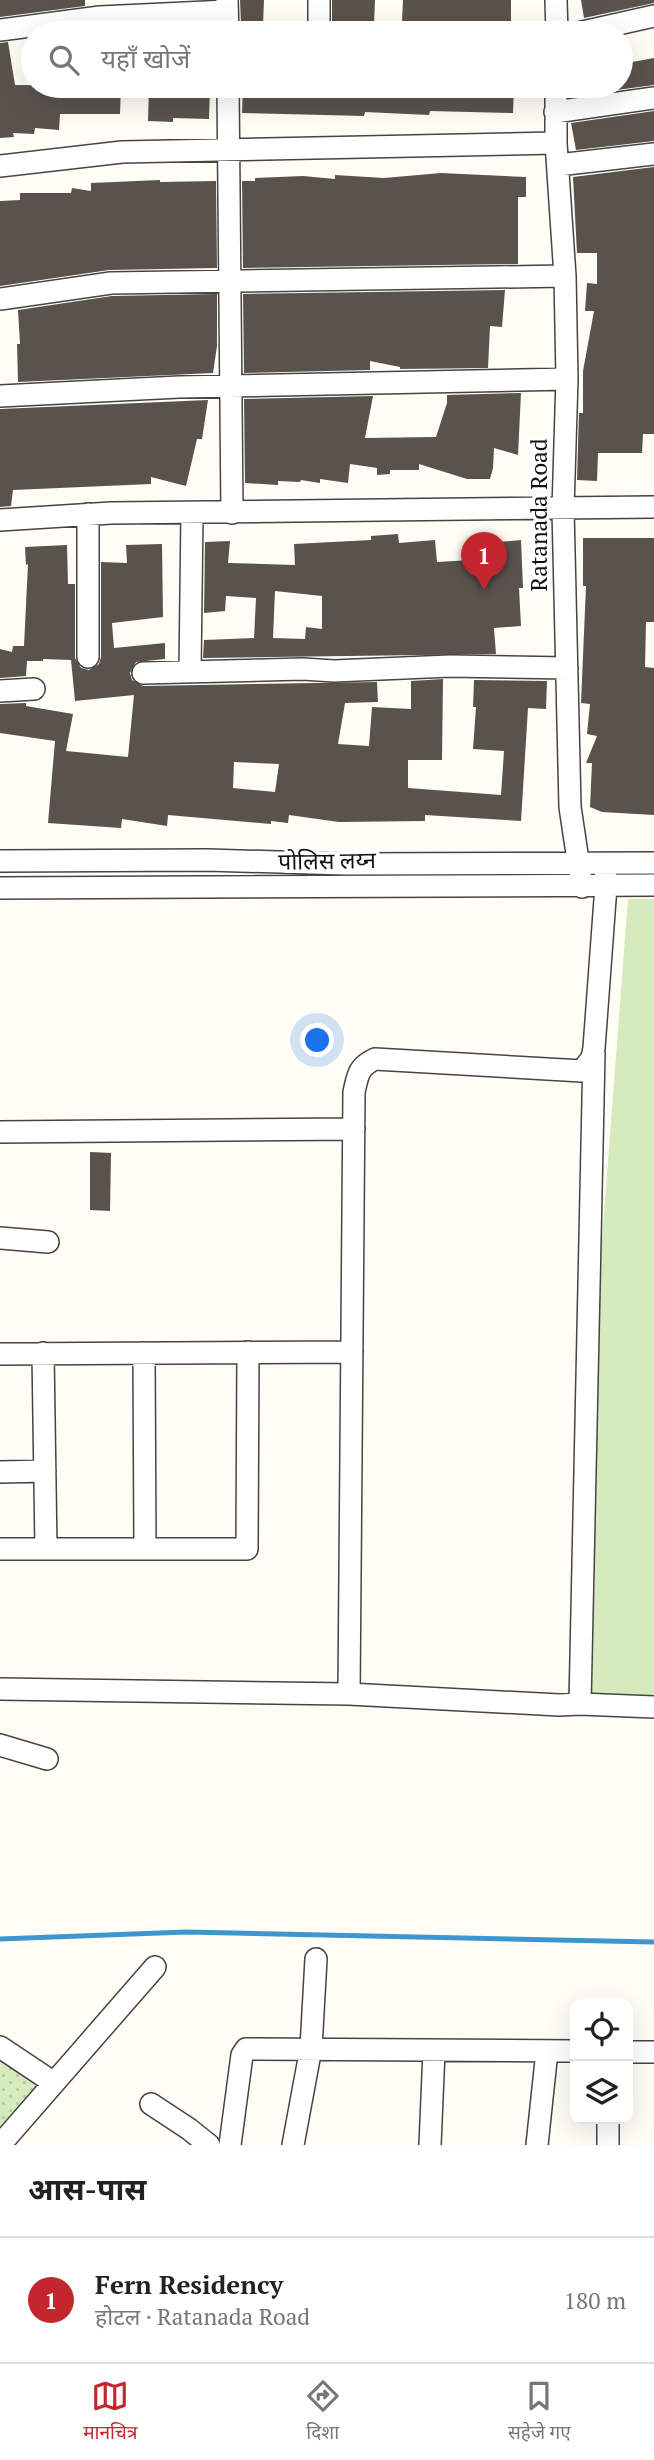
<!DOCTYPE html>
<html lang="hi">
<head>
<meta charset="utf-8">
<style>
  :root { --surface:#fff; --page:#f6f6f6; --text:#222; --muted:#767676; --line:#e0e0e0; --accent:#c4262e }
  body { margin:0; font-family:"PT Serif","Noto Sans Devanagari",serif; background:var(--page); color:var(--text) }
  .controls { position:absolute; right:21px; bottom:21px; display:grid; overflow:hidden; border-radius:14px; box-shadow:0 7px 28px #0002 }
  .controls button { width:63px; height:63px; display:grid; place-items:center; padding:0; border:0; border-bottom:2px solid var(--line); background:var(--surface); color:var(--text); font:35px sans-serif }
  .you { position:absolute; left:318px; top:1041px; width:24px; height:24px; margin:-18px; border:5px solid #fff; border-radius:50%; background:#1a73e8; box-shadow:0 0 0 10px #1a73e833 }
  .badge { display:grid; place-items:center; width:46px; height:46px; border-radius:50%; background:var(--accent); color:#fff; font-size:23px; font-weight:700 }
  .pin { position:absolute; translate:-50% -58px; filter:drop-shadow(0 2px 4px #0008) }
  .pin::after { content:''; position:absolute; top:37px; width:24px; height:21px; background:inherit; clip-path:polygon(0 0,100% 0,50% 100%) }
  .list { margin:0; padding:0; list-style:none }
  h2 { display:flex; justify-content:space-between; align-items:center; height:91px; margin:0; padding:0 28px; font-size:30px }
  h2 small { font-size:23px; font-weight:400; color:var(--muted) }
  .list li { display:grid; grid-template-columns:46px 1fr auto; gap:21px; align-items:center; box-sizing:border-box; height:126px; padding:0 28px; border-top:2px solid var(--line) }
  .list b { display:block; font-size:26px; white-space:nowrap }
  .list p { margin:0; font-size:23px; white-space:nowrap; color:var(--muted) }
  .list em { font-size:23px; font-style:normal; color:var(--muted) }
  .icon { flex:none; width:38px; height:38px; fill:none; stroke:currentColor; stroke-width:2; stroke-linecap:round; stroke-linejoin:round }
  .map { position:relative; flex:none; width:654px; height:2145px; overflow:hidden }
  .search { position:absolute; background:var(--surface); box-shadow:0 7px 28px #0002; left:21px; right:21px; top:21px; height:77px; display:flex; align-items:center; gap:18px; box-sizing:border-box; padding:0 24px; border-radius:38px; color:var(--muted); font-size:26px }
  .sheet { height:217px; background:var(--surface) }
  nav { display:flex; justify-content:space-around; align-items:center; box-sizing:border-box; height:98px; border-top:2px solid var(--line); background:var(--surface); font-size:19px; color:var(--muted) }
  nav a { display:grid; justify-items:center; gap:4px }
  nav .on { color:var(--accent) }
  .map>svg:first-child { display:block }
</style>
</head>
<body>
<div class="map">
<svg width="654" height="2145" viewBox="0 0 654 2145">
  <defs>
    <pattern id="grass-dots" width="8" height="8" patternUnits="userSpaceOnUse" patternTransform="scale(1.75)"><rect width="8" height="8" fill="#d5ebbd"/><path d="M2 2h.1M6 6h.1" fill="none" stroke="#b6c8a1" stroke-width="1.8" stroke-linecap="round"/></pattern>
  </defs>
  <rect width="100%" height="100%" fill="#fffdf5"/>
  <path fill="url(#grass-dots)" d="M0 2059 40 2085 0 2133Z"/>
  <path fill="#d5ebbd" d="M628 899H654V1700L567 1698Z"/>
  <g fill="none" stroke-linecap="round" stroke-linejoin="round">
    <path stroke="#3f96cf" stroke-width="5" d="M0 1939 186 1932 654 1942"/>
  </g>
  <path fill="#5a524d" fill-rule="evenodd" d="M0 0H85V6L0 17Z
    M240 0H264L263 25 241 24Z
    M332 0H375L374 24 332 21Z
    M403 0H511V23L402 22Z
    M581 0H654V3L584 18Z
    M210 25 209 33H122V29Z
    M8 42 15 85 121 86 120 114H60L59 130 35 128 34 134 13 133 14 137 0 138V43Z
    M654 58V85L579 95V86H621V64Z
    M149 86H210L209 119 173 118V122L148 121Z
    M243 86H514L513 113 430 111 429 115 365 112 364 116 242 113Z
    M654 111V141L576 150 571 123Z
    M654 167V434H643L642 453H598L597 481 577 480 579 413H583V371L594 311H585L587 283 597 284V253H577L573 177Z
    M441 173 526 177V197H518V264L243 268 242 181H255V178L303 176 335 179V175L384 178Z
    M160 180V182L216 181 217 268 109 270 0 286V201L20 200V193H71L72 188 91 191V183Z
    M505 290 502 327 490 326 488 368 400 369V367L370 361V370L244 373 243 294Z
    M217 294V346L213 373 18 382 17 344H20L18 310 112 296Z
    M521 393 518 455 494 448 493 468 490 479H467L419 464V470H390V474L377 475V468L350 464 348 483 320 479V483L301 480 300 482 278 481V485L245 483 244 399 373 396 365 438 436 437 447 403V395Z
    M208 400 202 439H197L186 486 151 477V484L13 490 11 506 0 507V409Z
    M398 534 399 543 435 540 437 562 488 559 487 543 521 540 523 588H519L521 626 494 628 496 654 203 658 204 640 254 638 256 598 226 596 225 611 204 613 205 542 230 541 228 563 295 565 294 544 371 540V536ZM275 591 322 596V629L306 627 305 639 273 638Z
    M583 538H654V622H646L645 667 654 668V815L602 812 590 807 592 763H586L597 736 587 734 590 704 581 703 586 586H583Z
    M162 544 163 617 112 623 114 648 165 643V659L136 662 130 673 132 680 143 686 377 682 378 702 345 703 338 744 369 746 372 707 411 709V681L443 679 442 760H408V788L501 795 504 751 473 749 476 707H473L474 680 547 681 546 709 528 708 521 821 425 815V821L339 822 289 815 288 823 271 821V824L168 815 167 826 122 819 121 828 48 823 55 741 0 733V704L26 703V706L73 714 66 751 128 757 134 695 75 701 71 660 43 659V661H27L26 676 0 678V649L12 652 13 646H24L28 564 26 565 25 547 67 545 68 584H75V658L81 668 89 670 99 664 101 657V562L127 563 126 545ZM234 762 279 764 275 792 233 788Z
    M90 1152 111 1153 110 1211 90 1210Z"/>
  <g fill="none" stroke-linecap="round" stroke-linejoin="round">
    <defs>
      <path id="minor" d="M227 0 228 33
        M556 0 557 33
        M0 30 100 17 227 11
        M319 33V0
        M578 33 654 16
        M228 86 232 513
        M556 86V143L565 276 567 379 563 509 570 807 582 887
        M555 112 654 98
        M558 165 654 154
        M0 166 122 152 556 143
        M0 299 111 283 565 276
        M0 396 179 387 567 379
        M0 520 111 513 654 507
        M88 657V514
        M190 671 192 514
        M143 673 303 669 334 671 450 666 567 668
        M0 691 34 689
        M0 861 207 860 345 864 654 863
        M0 888 654 885
        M0 1132 354 1129
        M0 1238 48 1242
        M43 1353 46 1549
        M144 1353 145 1549
        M0 1354 352 1352
        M0 1472 45 1471
        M0 1549H247L248 1352
        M0 1689 349 1694 354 1092C358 1075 358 1067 375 1059L582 1071 592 1058 594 1048 606 886 605 864
        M349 1694 559 1705 580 1704 654 1707
        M580 1704 594 1053
        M0 1745 47 1759
        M0 2047 54 2083
        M628 2052H654
        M151 2104 189 2129 209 2145
        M608 2119V2145
        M0 2145 155 1967
        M230 2145 242 2055 246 2049 575 2051
        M293 2145 311 2048 316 1959
        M430 2145 434 2051
        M537 2145 547 2051"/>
    </defs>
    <use href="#minor" stroke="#444" stroke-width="24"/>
    <use href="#minor" stroke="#fff" stroke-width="21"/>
  </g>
  <g text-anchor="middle" stroke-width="7" stroke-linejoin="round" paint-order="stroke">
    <g font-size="23" fill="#111" stroke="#fff">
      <text transform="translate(539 515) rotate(-90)" y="8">Ratanada Road</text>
      <text transform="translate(327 861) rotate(-1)" y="8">पोलिस लय्न</text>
    </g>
  </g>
</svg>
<div class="controls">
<button><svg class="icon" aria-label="locate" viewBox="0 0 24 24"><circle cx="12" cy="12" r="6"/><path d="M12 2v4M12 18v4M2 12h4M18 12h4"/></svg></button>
<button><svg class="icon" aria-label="layers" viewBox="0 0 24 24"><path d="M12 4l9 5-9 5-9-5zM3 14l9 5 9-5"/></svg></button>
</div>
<div class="you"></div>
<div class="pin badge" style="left:484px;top:590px">1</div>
<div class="search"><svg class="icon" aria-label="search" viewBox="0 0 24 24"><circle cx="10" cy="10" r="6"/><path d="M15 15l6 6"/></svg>यहाँ खोजें</div>
</div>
<section class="sheet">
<h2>आस-पास<small></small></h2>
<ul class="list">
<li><span class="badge">1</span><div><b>Fern Residency</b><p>होटल · Ratanada Road</p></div><em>180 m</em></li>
</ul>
</section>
<nav>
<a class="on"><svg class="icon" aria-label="map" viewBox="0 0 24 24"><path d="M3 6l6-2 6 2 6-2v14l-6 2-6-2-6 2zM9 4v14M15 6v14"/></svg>मानचित्र</a>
<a><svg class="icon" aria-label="directions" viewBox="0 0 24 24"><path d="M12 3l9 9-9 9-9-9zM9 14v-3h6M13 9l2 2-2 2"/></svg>दिशा</a>
<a><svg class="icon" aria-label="saved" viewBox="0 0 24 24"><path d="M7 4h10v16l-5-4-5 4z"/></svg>सहेजे गए</a>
</nav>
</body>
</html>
